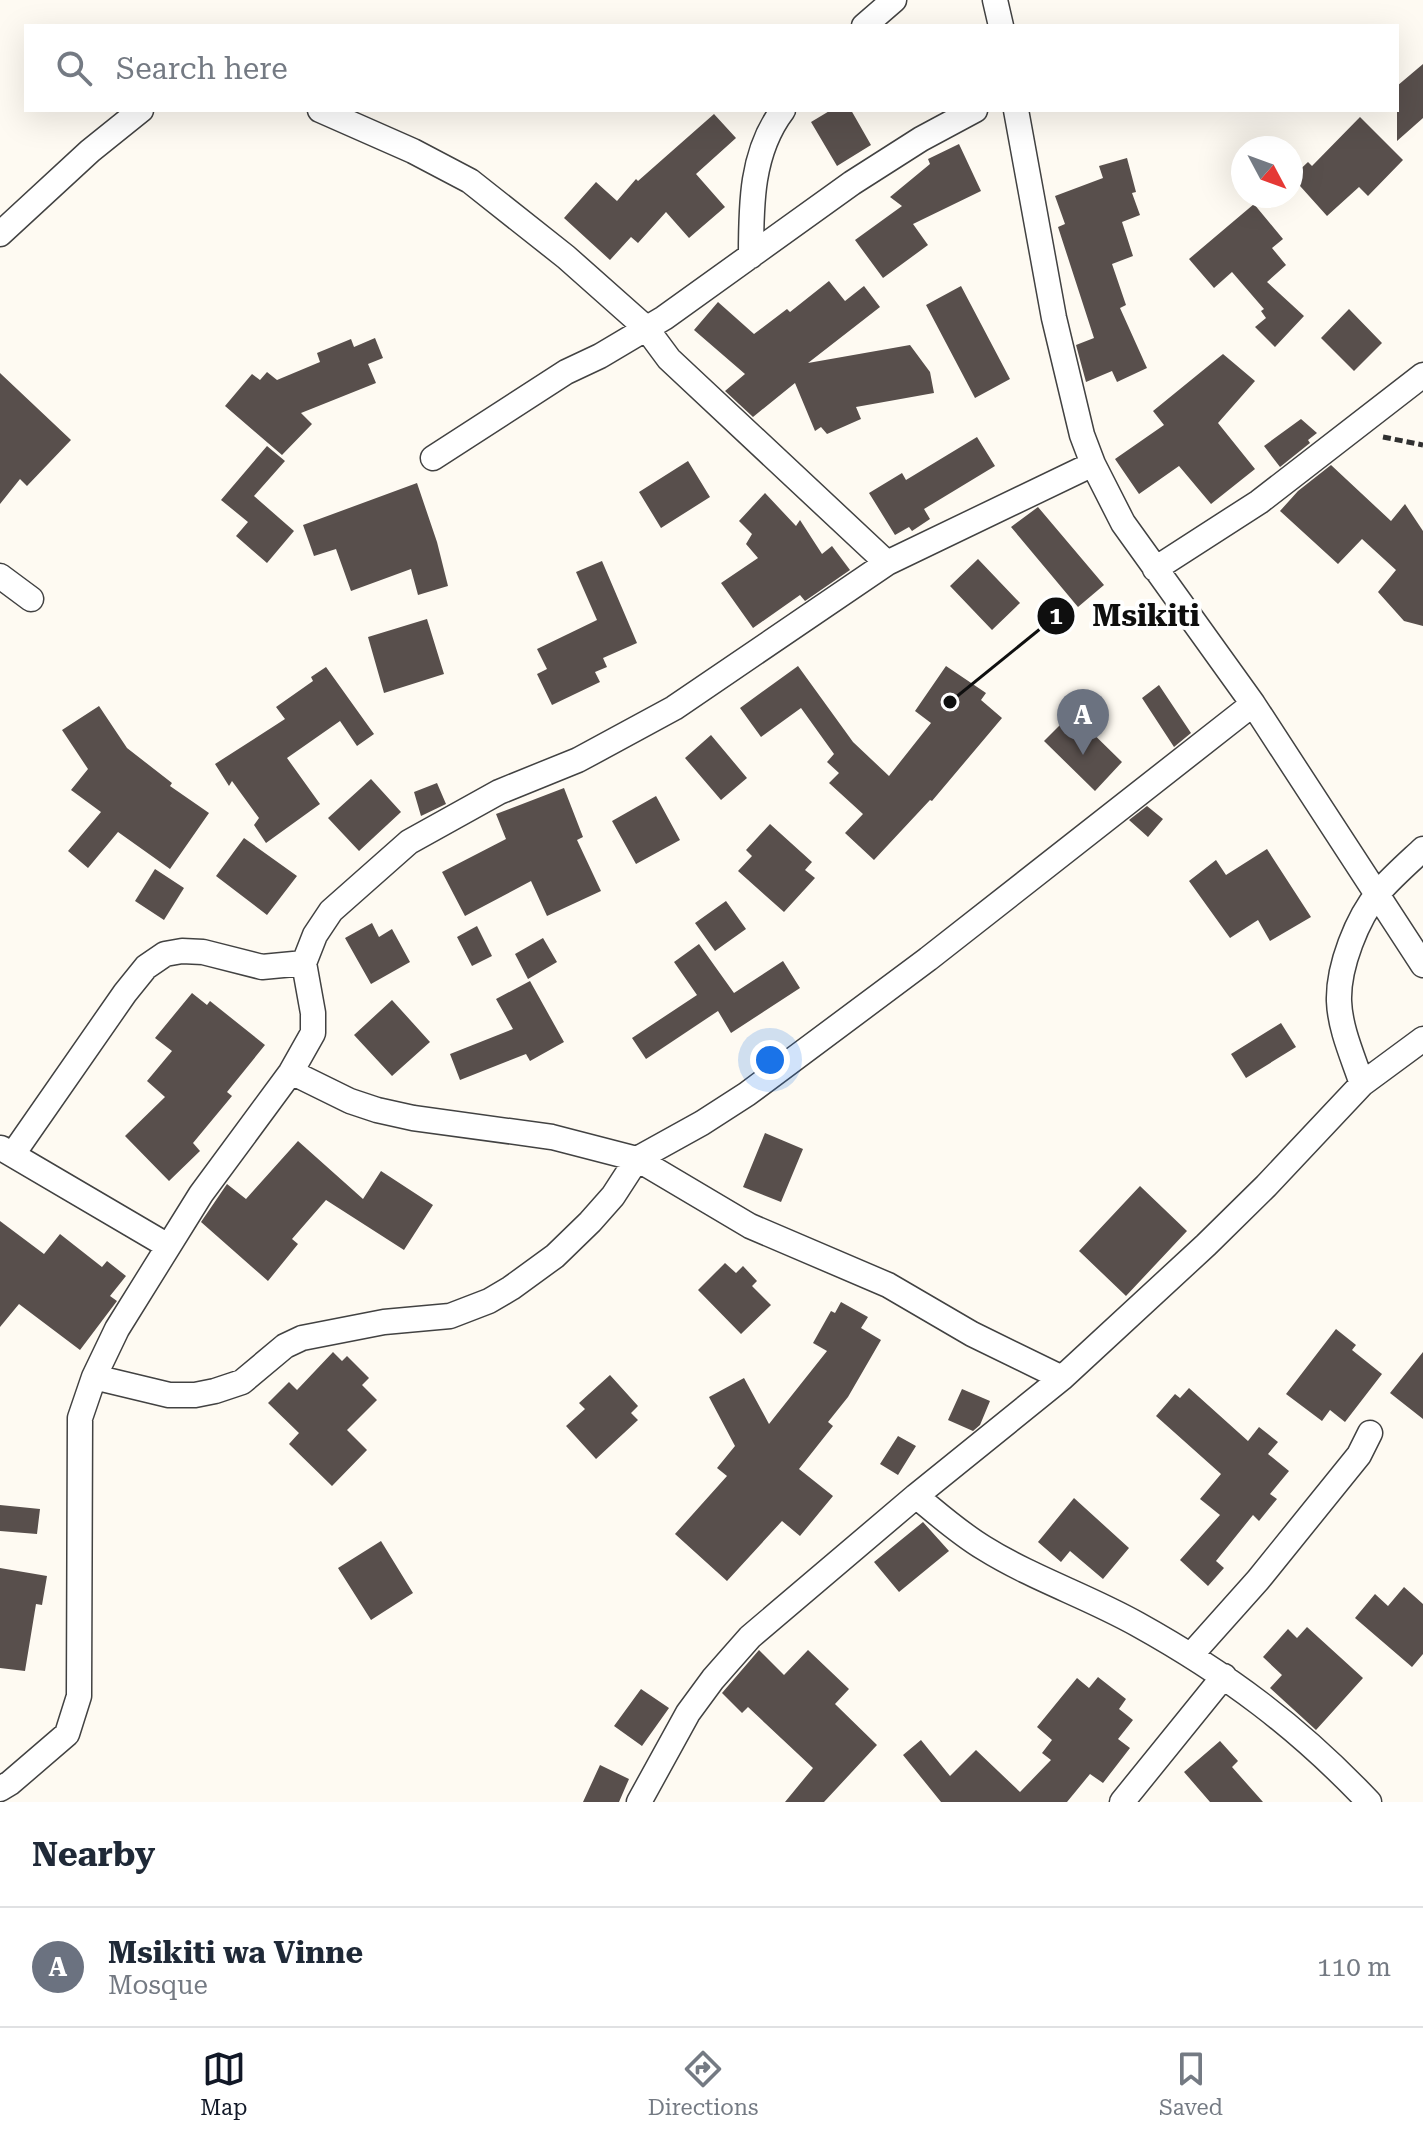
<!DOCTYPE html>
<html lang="en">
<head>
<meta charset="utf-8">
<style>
  :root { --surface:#fff; --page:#f6f6f7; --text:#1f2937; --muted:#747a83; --line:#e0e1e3; --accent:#111827 }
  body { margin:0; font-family:"Roboto Serif",serif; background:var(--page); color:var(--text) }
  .compass { position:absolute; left:1231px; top:136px; width:72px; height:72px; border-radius:50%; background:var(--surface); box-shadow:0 8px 32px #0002; rotate:131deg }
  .you { position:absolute; left:770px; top:1060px; width:28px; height:28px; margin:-20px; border:6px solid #fff; border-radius:50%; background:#1a73e8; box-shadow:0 0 0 12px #1a73e833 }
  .badge { display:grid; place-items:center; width:52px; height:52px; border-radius:50%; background:var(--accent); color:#fff; font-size:26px; font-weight:700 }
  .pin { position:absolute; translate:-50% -66px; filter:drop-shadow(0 2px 4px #0008) }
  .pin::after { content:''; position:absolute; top:42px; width:28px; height:24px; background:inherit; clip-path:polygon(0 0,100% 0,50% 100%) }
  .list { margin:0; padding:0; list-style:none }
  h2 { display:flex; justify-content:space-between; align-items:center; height:104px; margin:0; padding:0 32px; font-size:34px }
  h2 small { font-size:26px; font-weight:400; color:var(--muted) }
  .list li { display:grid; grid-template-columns:52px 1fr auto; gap:24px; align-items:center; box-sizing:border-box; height:120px; padding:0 32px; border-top:2px solid var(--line) }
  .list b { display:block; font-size:30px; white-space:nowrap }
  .list p { margin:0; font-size:26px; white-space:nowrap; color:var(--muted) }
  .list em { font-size:26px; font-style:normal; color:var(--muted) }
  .icon { flex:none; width:44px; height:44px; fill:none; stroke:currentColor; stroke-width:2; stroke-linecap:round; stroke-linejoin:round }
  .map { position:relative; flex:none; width:1423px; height:1802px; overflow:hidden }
  .search { position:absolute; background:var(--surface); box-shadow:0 8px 32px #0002; left:24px; right:24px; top:24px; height:88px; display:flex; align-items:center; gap:20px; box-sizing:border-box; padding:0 28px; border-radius:0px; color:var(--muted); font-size:30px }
  .sheet { height:224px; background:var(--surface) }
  nav { display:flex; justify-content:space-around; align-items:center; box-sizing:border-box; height:112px; border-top:2px solid var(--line); background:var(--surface); font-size:22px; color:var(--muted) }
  nav a { display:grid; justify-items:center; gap:4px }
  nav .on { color:var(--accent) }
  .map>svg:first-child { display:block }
</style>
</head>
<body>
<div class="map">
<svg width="1423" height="1802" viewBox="0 0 1423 1802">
  <rect width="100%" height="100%" fill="#fefaf2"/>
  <path fill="#584f4c" d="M1423 64V118L1397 141V86Z
    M831 110H851L871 145 837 166 811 122Z
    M714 114 736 138 696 174 725 207 689 238 666 212 638 243 631 237 610 260 564 218 596 182 617 201 636 179 638 181Z
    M1360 117 1403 160 1368 196 1359 187 1327 216 1292 177 1308 162 1312 166Z
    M959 144 981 191 913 224 928 245 883 278 855 240 902 206 890 197 930 164 928 159Z
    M1127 158 1136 192 1132 193 1140 215 1122 222 1133 256 1112 264 1126 305 1120 308 1147 368 1117 382 1112 371 1086 382 1076 345 1094 338 1058 227 1065 224 1055 196 1103 178 1099 166Z
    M1254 204 1283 239 1272 248 1286 265 1267 282 1304 316 1275 347 1255 327 1266 318 1261 311 1264 309 1232 272 1214 288 1189 259Z
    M829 281 845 301 864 286 880 307 808 363 910 345 930 372 934 393 856 407 861 419 827 434 821 427 815 431 795 383 753 417 725 391 745 374 694 330 718 302 754 334 787 309 790 312Z
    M961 286 1010 379 975 398 926 305Z
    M1349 309 1382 343 1354 371 1321 338Z
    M375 338 383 358 368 364 376 383 301 413 312 424 282 455 225 406 252 374 260 380 267 372 277 380 320 362 317 353 351 339 354 347Z
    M1223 354 1255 381 1218 423 1255 469 1211 504 1179 466 1139 494 1115 459 1164 425 1153 411Z
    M0 373 71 440 27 486 20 479 0 504Z
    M1301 419 1317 433 1308 440 1310 443 1280 467 1264 446Z
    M977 437 995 466 924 509 930 519 912 531 909 527 895 535 869 493 902 473 906 480Z
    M267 446 285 461 254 496 294 531 267 563 236 536 248 522 221 500Z
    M688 461 710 497 661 528 639 492Z
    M1331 465 1391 521 1405 504 1423 531V626L1404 621 1378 592 1396 570 1362 539 1338 564 1280 511 1298 491Z
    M417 483 437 542 448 586 418 595 411 569 351 591 336 549 314 556 303 525Z
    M765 493 796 526 800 520 822 554 832 546 850 570 805 601 800 595 753 628 721 583 758 558 746 544 752 534 739 521Z
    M1038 507 1104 585 1078 607 1011 527Z
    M978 559 1020 603 992 630 950 586Z
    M602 561 637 643 603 658 607 667 595 672 600 682 552 705 537 674 547 669 537 649 597 620 576 572Z
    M427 619 444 674 384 693 368 637Z
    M798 666 853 742 889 776 931 723 915 711 946 666 986 693 981 700 1002 718 932 801 930 800 874 860 845 833 863 814 829 783 839 773 827 762 834 754 801 708 761 737 740 708Z
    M326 667 374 734 357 746 340 721 287 758 320 804 266 843 254 825 259 818 232 781 229 786 215 764 285 719 276 707 313 681 311 677Z
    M1159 685 1191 733 1174 747 1142 698Z
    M99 706 127 748 172 783 170 786 209 813 170 869 118 832 88 868 68 851 101 812 71 790 88 769 62 730Z
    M1072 713 1122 762 1095 791 1044 741Z
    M711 735 747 778 721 800 685 758Z
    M371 779 401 812 359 851 328 818Z
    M437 783 446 804 421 816 414 792Z
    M564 788 583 837 577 840 601 891 547 916 531 881 465 916 442 872 506 839 496 814Z
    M656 796 680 840 636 864 612 821Z
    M1147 806 1163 819 1148 837 1129 820Z
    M770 824 812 862 805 870 815 878 784 912 738 871 752 856 746 850Z
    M244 838 297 876 267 915 216 876Z
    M1267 849 1311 917 1270 941 1258 920 1230 938 1189 881 1216 860 1226 875Z
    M155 869 184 888 164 920 135 901Z
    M726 901 746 929 715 951 695 923Z
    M372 923 379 937 392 929 410 962 371 984 345 938Z
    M477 926 492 956 472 966 457 937Z
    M543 938 557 962 528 979 515 954Z
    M699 944 734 993 783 961 800 988 731 1033 718 1011 646 1059 632 1038 697 995 674 962Z
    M530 981 564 1042 530 1061 526 1054 460 1080 450 1054 513 1029 496 999Z
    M192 993 207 1005 210 1001 265 1045 227 1092 232 1096 193 1143 200 1151 169 1181 125 1136 165 1097 147 1081 172 1051 155 1038Z
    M392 1000 430 1042 392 1076 354 1035Z
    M1281 1023 1296 1047 1246 1078 1231 1054Z
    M765 1133 803 1149 781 1202 743 1187Z
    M298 1141 363 1199 381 1171 433 1205 404 1250 326 1200 292 1239 298 1244 268 1281 201 1222 227 1184 246 1199Z
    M1140 1186 1187 1231 1126 1296 1079 1251Z
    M0 1221 44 1254 60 1234 102 1267 107 1261 126 1276 110 1296 117 1301 80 1350 19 1304 0 1327Z
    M725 1263 736 1273 743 1266 757 1281 752 1286 771 1305 741 1334 698 1290Z
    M841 1302 868 1317 861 1328 881 1340 848 1397 828 1422 833 1426 799 1469 833 1496 800 1536 782 1521 727 1581 675 1534 727 1476 717 1468 735 1446 709 1397 744 1378 769 1424 827 1351 813 1343 831 1311 835 1313Z
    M1336 1329 1356 1345 1352 1350 1382 1374 1345 1422 1330 1410 1322 1421 1286 1394Z
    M333 1352 342 1361 347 1356 369 1378 362 1385 377 1400 347 1430 367 1450 332 1486 289 1444 299 1433 268 1403 289 1382 297 1390Z
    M1423 1352V1419L1390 1393Z
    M610 1375 638 1406 631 1413 638 1420 596 1459 566 1426 585 1409 579 1403Z
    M1189 1388 1248 1441 1259 1427 1278 1442 1268 1454 1289 1471 1270 1494 1277 1499 1259 1521 1253 1515 1216 1561 1224 1568 1208 1586 1180 1560 1220 1515 1200 1499 1221 1474 1156 1416 1175 1394 1180 1398Z
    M962 1389 990 1401 980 1425 973 1431 948 1420Z
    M898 1436 916 1446 898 1475 880 1464Z
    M1074 1498 1129 1548 1103 1579 1070 1551 1061 1562 1038 1542Z
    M0 1505 40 1509 37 1534 0 1531Z
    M923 1522 949 1551 899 1592 874 1562Z
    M381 1541 413 1593 371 1620 338 1568Z
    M0 1568 47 1576 42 1605 36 1604 25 1671 0 1668Z
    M1404 1587 1423 1604V1654L1412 1667 1355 1618 1375 1594 1388 1606Z
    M1307 1627 1363 1678 1316 1730 1270 1688 1282 1675 1263 1657 1288 1629 1297 1638Z
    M759 1650 784 1675 808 1650 849 1689 835 1704 877 1745 824 1802H785L813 1768 748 1707 742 1713 722 1693Z
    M1098 1677 1126 1699 1119 1709 1133 1720 1118 1739 1130 1748 1103 1783 1090 1774 1067 1802H941L903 1755 921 1740 950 1776 976 1750 1020 1792 1051 1760 1042 1753 1052 1740 1037 1727 1077 1678 1089 1688Z
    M641 1689 669 1708 642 1746 614 1726Z
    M1220 1741 1238 1761 1232 1767 1263 1802H1210L1184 1772Z
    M600 1765 629 1779 619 1802H583Z"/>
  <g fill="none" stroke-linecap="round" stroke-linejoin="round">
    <defs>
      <path id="street" d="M995 0 1001 26
        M864 26 894 0
        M320 110 413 151 470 181 566 257 646 328 669 359 887 563
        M1016 110 1054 318 1082 435 1093 464 1123 523 1253 704 1423 965
        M0 234 90 151 141 110
        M751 256C751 205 751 152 783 110
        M433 458 566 372 600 356 664 318 852 183 921 139 975 110
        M1155 569 1259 502 1423 375
        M0 576 31 599
        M291 1072 350 1101 377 1110 413 1118 552 1137 637 1159 750 1226 888 1285 972 1334 1062 1378
        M1362 1084C1353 1057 1340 1029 1339 1001 1338 967 1357 918 1379 892 1392 877 1408 863 1423 849
        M1 1148 168 1246
        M13 1154 125 993 146 967 165 954 182 951 203 952 262 967 304 963
        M94 1377 169 1395H195L215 1391 242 1382 285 1346 302 1338 384 1322 450 1316 489 1301 511 1288 555 1256 590 1222 613 1196 637 1159 702 1123 747 1094 928 959 1253 704
        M916 1496C938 1514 959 1533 984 1548 1032 1578 1087 1596 1137 1624 1227 1674 1298 1727 1369 1802
        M1191 1655 1258 1580 1359 1455 1370 1433
        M0 1789 10 1783 67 1734 79 1696 80 1418 94 1377 117 1329 201 1194 291 1072 313 1033V1013L304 963 315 935 331 911 409 842 499 792 578 760 674 708 887 563 1093 464
        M639 1802 688 1713 713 1679 750 1637 916 1496 1062 1378 1206 1245 1266 1186 1362 1084 1423 1039
        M1122 1802 1224 1676"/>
    </defs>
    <use href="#street" stroke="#424242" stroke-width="27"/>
    <path stroke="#313131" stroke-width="5" stroke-dasharray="8 4" stroke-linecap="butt" d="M1383 437 1423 445"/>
    <use href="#street" stroke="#fff" stroke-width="24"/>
  </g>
  <path fill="none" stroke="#0f0f0f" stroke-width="3" d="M950 702L1056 616"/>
  <g fill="#0f0f0f" stroke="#fff" stroke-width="3">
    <circle cx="950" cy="702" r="8"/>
    <circle cx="1056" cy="616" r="20"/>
  </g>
  <g font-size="24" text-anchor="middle" font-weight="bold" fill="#fff">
    <text x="1056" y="624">1</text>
  </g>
  <g font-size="30" text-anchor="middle" font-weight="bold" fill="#0f0f0f" stroke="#fff" stroke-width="8" stroke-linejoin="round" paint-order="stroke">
    <text x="1146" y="626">Msikiti</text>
  </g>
</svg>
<svg class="compass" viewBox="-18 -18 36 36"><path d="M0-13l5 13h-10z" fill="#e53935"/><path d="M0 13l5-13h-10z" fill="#747a83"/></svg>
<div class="you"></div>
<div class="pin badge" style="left:1083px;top:755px;background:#6b7280">A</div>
<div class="search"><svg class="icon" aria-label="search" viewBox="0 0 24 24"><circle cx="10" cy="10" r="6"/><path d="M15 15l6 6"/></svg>Search here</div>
</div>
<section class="sheet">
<h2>Nearby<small></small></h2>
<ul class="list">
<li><span class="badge" style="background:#6b7280">A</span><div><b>Msikiti wa Vinne</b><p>Mosque</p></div><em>110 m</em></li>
</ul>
</section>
<nav>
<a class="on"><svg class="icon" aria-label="map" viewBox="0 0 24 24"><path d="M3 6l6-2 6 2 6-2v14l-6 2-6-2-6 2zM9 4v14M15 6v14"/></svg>Map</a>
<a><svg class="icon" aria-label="directions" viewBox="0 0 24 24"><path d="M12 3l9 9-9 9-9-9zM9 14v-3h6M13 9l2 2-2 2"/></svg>Directions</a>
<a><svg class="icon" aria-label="saved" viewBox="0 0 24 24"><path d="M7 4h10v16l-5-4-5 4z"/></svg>Saved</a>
</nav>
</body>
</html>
